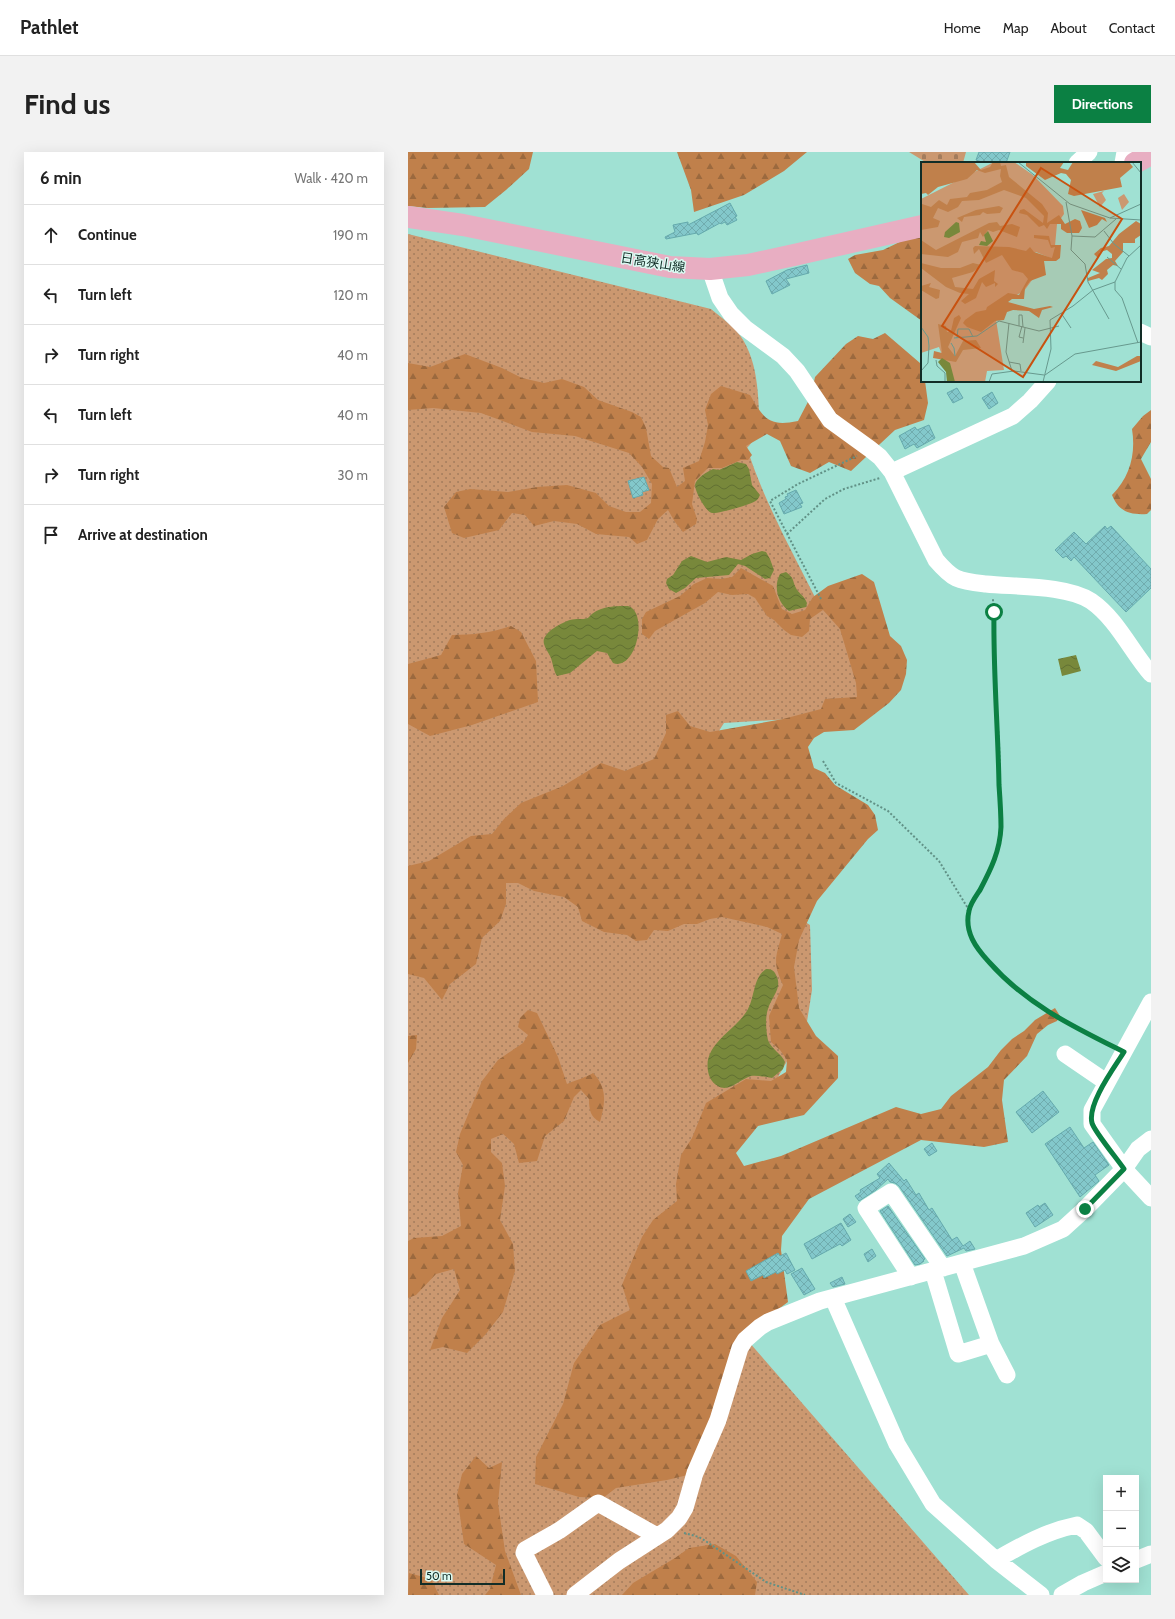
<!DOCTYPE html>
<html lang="en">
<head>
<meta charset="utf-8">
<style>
  :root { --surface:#fff; --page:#f2f2f2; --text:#222; --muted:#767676; --line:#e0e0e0; --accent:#0b8043 }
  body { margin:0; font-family:Cabin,"Noto Sans JP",sans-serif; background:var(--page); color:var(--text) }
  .controls { position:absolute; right:12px; bottom:12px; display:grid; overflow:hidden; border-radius:0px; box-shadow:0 4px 16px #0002 }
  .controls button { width:36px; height:36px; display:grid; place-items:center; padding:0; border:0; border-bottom:1px solid var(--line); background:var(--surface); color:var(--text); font:20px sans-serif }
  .scale { position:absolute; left:12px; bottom:10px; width:85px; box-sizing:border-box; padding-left:4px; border:2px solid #122d27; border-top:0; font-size:11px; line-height:14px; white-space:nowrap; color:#122d27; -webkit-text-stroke:3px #dbfbf3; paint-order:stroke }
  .stop { position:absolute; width:12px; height:12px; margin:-9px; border:3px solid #0b8043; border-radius:50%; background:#fff }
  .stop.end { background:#0b8043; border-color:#fff; box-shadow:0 1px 4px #0008 }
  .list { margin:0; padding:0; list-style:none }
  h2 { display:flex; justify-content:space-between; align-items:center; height:52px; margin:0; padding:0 16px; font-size:17px }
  h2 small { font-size:13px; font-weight:400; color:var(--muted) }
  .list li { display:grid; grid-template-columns:26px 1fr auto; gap:12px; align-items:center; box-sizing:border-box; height:60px; padding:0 16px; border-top:1px solid var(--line) }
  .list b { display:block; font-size:15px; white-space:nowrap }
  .list em { font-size:13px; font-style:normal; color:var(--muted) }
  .icon { flex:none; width:22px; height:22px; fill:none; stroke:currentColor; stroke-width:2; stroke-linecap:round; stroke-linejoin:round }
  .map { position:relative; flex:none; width:743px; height:1443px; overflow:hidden; border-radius:0px }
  header { display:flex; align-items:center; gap:24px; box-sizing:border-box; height:56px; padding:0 20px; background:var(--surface); border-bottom:1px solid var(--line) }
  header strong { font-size:19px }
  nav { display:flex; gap:22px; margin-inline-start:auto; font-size:14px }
  .intro { display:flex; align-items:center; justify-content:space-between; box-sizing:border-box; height:96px; padding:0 24px }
  h1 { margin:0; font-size:28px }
  .button { padding:10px 18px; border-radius:0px; background:var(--accent); color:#fff; font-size:14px; font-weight:700 }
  main { display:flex; gap:24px; padding:0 24px }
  aside { flex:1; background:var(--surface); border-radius:0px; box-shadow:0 4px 16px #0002 }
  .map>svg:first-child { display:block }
</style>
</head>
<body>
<header>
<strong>Pathlet</strong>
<nav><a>Home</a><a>Map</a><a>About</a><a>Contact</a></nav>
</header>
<div class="intro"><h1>Find us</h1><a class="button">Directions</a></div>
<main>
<aside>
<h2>6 min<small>Walk · 420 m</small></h2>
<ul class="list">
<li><svg class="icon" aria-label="ahead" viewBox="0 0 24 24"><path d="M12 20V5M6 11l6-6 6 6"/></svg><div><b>Continue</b></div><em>190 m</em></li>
<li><svg class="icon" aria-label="left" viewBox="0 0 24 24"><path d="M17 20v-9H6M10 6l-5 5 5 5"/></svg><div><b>Turn left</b></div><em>120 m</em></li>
<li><svg class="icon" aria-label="right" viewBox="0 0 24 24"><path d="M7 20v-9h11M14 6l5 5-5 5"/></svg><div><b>Turn right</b></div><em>40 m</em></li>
<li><svg class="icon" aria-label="left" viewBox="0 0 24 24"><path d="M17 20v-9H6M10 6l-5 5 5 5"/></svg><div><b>Turn left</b></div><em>40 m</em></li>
<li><svg class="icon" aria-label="right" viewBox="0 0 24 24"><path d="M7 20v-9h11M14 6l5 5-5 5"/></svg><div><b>Turn right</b></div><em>30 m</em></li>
<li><svg class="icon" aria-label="arrive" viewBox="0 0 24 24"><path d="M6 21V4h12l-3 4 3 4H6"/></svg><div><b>Arrive at destination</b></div></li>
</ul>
</aside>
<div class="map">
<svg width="743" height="1443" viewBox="0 0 743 1443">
  <defs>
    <pattern id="grass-dots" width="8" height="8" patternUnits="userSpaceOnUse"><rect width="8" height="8" fill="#cb9870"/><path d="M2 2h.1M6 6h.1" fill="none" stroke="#a37c5c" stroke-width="1.8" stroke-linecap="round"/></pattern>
    <pattern id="forest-firs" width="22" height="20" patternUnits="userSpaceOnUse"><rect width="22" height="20" fill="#c0804b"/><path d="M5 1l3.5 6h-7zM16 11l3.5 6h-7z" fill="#9b693e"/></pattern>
    <pattern id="cemetery-stones" width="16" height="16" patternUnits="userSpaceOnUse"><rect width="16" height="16" fill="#cb9870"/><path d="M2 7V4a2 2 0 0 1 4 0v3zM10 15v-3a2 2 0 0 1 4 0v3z" fill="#a37c5c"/></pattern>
    <pattern id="water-waves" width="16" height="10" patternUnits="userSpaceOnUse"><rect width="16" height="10" fill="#78883b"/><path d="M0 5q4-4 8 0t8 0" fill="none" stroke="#617032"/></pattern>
    <pattern id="building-cross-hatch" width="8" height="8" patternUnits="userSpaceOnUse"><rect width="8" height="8" fill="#83c8cb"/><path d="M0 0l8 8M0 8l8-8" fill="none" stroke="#70acae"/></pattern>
  </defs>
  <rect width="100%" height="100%" fill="#a0e1d3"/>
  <path fill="url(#grass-dots)" d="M0 82 303 157C311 164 320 170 327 177 352 205 350 246 352 281L339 296C357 352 385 401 411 453L428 441 453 547 400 566 316 571 250 675 402 773 404 838 398 876 267 1105 561 1443H0Z"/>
  <path fill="url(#forest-firs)" d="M0 0H125L121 17 98 38 77 55 20 56 0 54Z
    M269 0H399L376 19 336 43 286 60 283 38Z
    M502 85 514 86V169L482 146 471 134 462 132 447 121 440 107 447 103 475 98Z
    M477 181 512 211 514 218V229H517L520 251 516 268 487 278 443 319 421 310 402 321 383 314 372 289 359 282 338 294 344 303 340 308H333L314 316H300L287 329 284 352 289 367 288 372 275 380 267 370 260 358 250 367 239 388 229 392 221 385 188 382 169 372 146 369 126 374 117 363 104 361 91 378 56 386 44 381 36 355 48 340 62 337 100 340 129 335 159 333 188 341 201 354 218 360H232L243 351 244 332 234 315 221 301 167 284 124 280 73 261 25 256 0 258V211L22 215 57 202 94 216 114 226 136 231 154 227 176 235 190 248 224 260 233 265 238 276 243 304 255 315 261 316 269 335 277 329 275 316 291 309 297 290 300 273 297 258 303 242 313 234 342 243C356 267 361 275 390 269L403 244 407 225 438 192 450 184 465 187Z
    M743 258V290L733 307 743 327V358L739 362C722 363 711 360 704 343 722 325 728 302 724 277L735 264Z
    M333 416 365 434 374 457 384 462 397 458 405 445 420 434 454 422 466 430 482 484 493 494 499 508 498 522 493 538 481 551 446 578 416 580 406 586 400 595 406 616 417 621 427 633 460 653 467 663 470 678 460 687 409 749 391 788 386 815 391 856 408 884 430 904V926L396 963 350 974 328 1001 336 1014 373 1004 488 955 513 962 533 957 543 944 580 915 593 898 604 887 616 879 627 868 647 856 652 864 649 869 640 873 629 882 619 904 596 928 594 948 600 990 576 995 513 988 401 1047 374 1084 373 1098 380 1150 326 1190 284 1322 259 1328 208 1336 195 1346 171 1345 127 1332 128 1305 155 1252 166 1211 192 1173 222 1158 214 1133 234 1085 245 1068 269 1049 268 1032 273 1003 284 986 298 951 338 927 363 929 378 920 379 908 372 898 363 890 361 864 375 833C364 810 368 805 374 782L359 775 314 765 302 767 289 772H276L260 779 246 778 239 788 228 789 219 783 196 780 174 769 170 755 156 745 126 739 110 731H98V752L92 769 74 786 68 812 42 832 34 848 16 826 0 822V714L21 709 63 684 84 682 96 667 113 651 155 634 193 611 217 619 246 607 258 581V563L270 559 282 574 302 580 375 567 413 557 417 547 449 545 448 531 432 477 415 458 402 467 401 479 394 485 383 483 376 478 366 468 359 464 347 446 340 442 324 443 310 440 297 451 247 479 241 487 234 482V467L238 460 272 444 286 432 299 426 313 427 324 425Z
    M103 474 113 480 128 509 130 550 64 573 22 584 0 572V512L33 503 44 483C65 483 83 481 103 474Z
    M120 858 129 861 150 905 159 932C168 928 177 926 185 921 200 936 197 952 192 970 182 965 181 957 181 947L173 938 166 945 156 969 137 984 129 1009 111 1011 106 992 95 982 83 987V1000L94 1011 97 1034 92 1068 105 1092 107 1119 95 1160 77 1183 59 1201 35 1195 22 1198 34 1166 52 1138 46 1117 28 1122 8 1143 0 1146V1089L6 1086 34 1084 53 1074 50 1041 55 1013 48 1000 52 982 74 929 90 908 115 891 120 883 110 875 112 866Z
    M9 883 8 897 0 911V884Z
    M68 1304 81 1316 94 1310 90 1351 97 1399 113 1443H77L82 1437 88 1413 56 1392 49 1343 54 1322Z
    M307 1392 328 1404 349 1430 347 1443H214L225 1431 267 1406 281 1396Z
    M1 1421 23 1427 31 1443H0Z"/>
  <path fill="url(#cemetery-stones)" d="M501 0H558L555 11H519Z"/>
  <path fill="url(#water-waves)" d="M329 310 338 312 341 317 344 333 352 343C351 345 350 347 349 348 345 352 310 362 304 361 298 360 287 340 287 333 288 326 299 320 305 317L311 318Z
    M354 399 358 400 362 407 366 418 362 426 357 427 337 414 330 412 321 423 288 426 277 436 268 441 261 437 258 431 259 427 265 423 274 409 283 404 299 410 318 405 333 408 344 402Z
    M378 420C387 427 384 428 388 436 390 441 396 443 399 451L398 455 381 459C370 451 365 435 372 422Z
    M220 454C241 460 228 520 205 511L199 501 189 499 162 521 149 524C145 518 145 510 142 504 140 500 137 496 136 492 133 481 153 471 162 468 168 466 174 468 180 466 190 454 205 454 220 454Z
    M668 503 673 519 654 524 650 507Z
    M358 817C363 817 366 818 368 823 375 836 364 844 360 857 357 865 358 880 360 888 363 897 374 902 377 910L375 917 364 926C357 925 349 923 343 924 332 927 321 941 310 934 304 931 301 925 300 919 295 891 329 878 340 857 347 844 345 826 358 817Z"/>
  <path fill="url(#building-cross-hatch)" stroke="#65aaad" d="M571 0H602L598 11H577L568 8Z
    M322 51 329 64 327 65 329 68 319 73 317 70 313 72 312 71 290 83 289 81 258 87 257 85 267 80 265 73 280 70V73Z
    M399 113 401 121 378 127 382 133 364 142 358 129 379 118Z
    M549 236 555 246 545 251 539 241Z
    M584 240 590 251 581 257 574 246Z
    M521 273 527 286 509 296 506 292 497 297 491 284 507 275 509 278Z
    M236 325 241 338 234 340 235 343 225 346 220 329Z
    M388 338 395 351 392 352 394 355 376 362 371 351 378 347 377 345 380 344 379 342Z
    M697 374 699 377 703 374 743 417V436L718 460 666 405 663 409 658 404 655 406 647 398 666 380 678 392Z
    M635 939 651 960 624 981 608 960Z
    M662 975 676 996 685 990 701 1013 687 1023 691 1029 672 1045 637 992Z
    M524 991 529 999 521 1004 516 997Z
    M481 1011 496 1029 498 1027 508 1043 511 1041 521 1058 524 1056 544 1088 549 1085 555 1094 562 1089 567 1097 558 1099 556 1096 539 1104 491 1034 487 1031 482 1030 480 1027 468 1038 451 1049 447 1044 453 1040 452 1038 472 1026 469 1022Z
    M637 1051 645 1063 627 1075 618 1061 630 1053 631 1055Z
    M480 1054 517 1107 515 1108 516 1109 512 1112 507 1113 472 1059Z
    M442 1062 448 1070 440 1075 435 1067Z
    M433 1071 443 1088 434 1094 432 1092 404 1107 396 1092Z
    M464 1097 468 1104 460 1110 456 1102Z
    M370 1101 372 1104 378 1101 387 1118 379 1122 377 1118 369 1122 368 1120 356 1126 355 1123 343 1129 338 1119Z
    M394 1116 407 1137 396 1143 383 1122Z
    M434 1125 437 1132 425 1135 422 1131Z"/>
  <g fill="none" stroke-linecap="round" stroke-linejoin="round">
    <path stroke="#619186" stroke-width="2" stroke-dasharray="2 2" stroke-linecap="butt" d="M379 382 417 347 436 337 472 326
      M413 447 362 349 390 332 449 304
      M415 609 428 631 480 659 531 709 561 758 560 774 564 789 596 827 622 848 659 871 703 893
      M561 758 586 711 591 694 593 674 591 590 586 522 585 447
      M276 1381 291 1385 299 1390 358 1430 397 1443"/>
    <path stroke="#fff" stroke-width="17" d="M669 11 681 0
      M715 11 717 0
      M302 117 312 146 323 162 337 176 375 204 389 219 422 268 462 297 472 305 484 320 528 408C534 415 540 422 548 426 557 430 569 431 578 432 607 435 659 433 683 449 709 467 723 499 743 522
      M732 180 743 185
      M484 320 605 264 622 249 640 229
      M743 850 684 958V972L716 1017 743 1046
      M657 902 698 930
      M554 1111 583 1192 599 1223
      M525 1119 550 1202 583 1192
      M503 1125 458 1056 483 1040 535 1116
      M425 1146 489 1292 525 1352 588 1408 633 1443
      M588 1408C614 1393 639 1379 669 1373L678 1379 698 1406
      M728 1408 743 1402
      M137 1443 116 1401 117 1398 152 1378 190 1351 249 1384
      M167 1443 211 1409 259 1378 271 1366 277 1356 287 1321 310 1268 332 1196 337 1188 352 1175 360 1170 412 1149 616 1094 655 1077 677 1057 716 1017 730 997 743 987
      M654 1443 675 1431 698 1421"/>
    <path stroke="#e8aec2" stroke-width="22" d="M727 11 743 2
      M0 65 55 73 262 115 302 117 340 113 386 103 514 74"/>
  </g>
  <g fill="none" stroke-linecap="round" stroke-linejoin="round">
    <path stroke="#0b8043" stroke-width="5" d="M586 460C585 518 590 575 591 633 592 647 593 661 593 675 592 699 583 717 572 738 568 744 562 752 561 759 556 780 568 796 581 810 619 853 666 875 716 900 706 916 679 952 684 971 686 979 710 1008 716 1017L677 1057"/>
  </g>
  <g text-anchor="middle" stroke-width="3" stroke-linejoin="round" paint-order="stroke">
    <g font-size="13" fill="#122d27" stroke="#dbfbf3">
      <text transform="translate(245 110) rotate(9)" y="5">日高狭山線</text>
    </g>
  </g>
  <g transform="translate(513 10)">
    <rect width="220" height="220" fill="#a0e1d3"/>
    <path d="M73 0H93L112 13 142 44 143 52 136 62 134 84H136L132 97 115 90 101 97 111 118 103 129 73 145 83 208 66 209 64 220H31L18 185 0 191V37Z" fill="#cb9870"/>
    <path d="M0 0H53L60 8 69 5 72 0H79L80 4 85 3 88 15 121 42 127 51 126 61 138 53 144 62 154 57 159 59 161 66 158 71H146L140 67V62H129L126 67 123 63 118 65 106 53 98 51 99 48 103 47 122 61 123 54 105 36 83 28 58 38 41 39 37 45 27 50 17 46 12 56 19 59 17 65 0 68 1 42 10 45 18 38 26 43 29 37 46 35 49 31 66 28 81 20 79 14 80 7 64 11 56 8 46 17 17 25 7 33 5 31 0 32ZM105 0H143L139 6 147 8 152 0H208L212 5 199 16 201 25 153 34 147 32 150 18 145 12 140 11 124 18 105 4ZM78 44 82 46 79 51 66 52 62 50 59 53 43 55 41 60 36 56 55 48ZM160 48 184 56 186 60 181 57 176 63 168 66ZM215 59 220 62V73L214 77V81H202V90L194 99 197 104 192 103 186 108 187 112 181 118 178 116 167 119V116L179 111 171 108 185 97 191 96V92L186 88 179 90 177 96 173 92 180 86 188 84 198 72ZM76 60 79 64 91 62 99 65 96 75 78 68 72 70 67 68 62 75 59 70 57 76 41 80 37 90 27 95 0 92V78L15 88 68 61ZM113 73 128 74 130 83H140L139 96 135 99H123L125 113 109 119 104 126 103 137H91L87 140 113 147 129 144 132 145 121 148 118 156 108 149 92 148 86 150 83 158 74 159 60 170 46 165 42 161 44 158 55 150 65 148 66 145 87 131 98 133 107 117 102 111 91 108 81 93 65 101 58 87 53 92 52 86 54 84 88 85 105 89 109 85 113 90 131 96 134 85 130 86 127 78 113 76ZM0 101 20 106H39L52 101 60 103 52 110 31 116 34 125 52 127 58 117 74 108 73 119 77 122 74 125V121L65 125 61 120 55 136 44 142 40 139 48 132 39 131 25 125 0 106ZM10 121 8 125 19 128 18 136 15 137 0 128V124ZM38 153 40 156 27 185 34 194 42 179 55 178 60 186 42 188 35 200 12 196 13 189 21 191 17 162 25 164 26 170 30 169 33 156ZM216 194H220V199L195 209 171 203 175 199 197 205Z" fill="#c0804b"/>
    <path d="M183 29 181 31 185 38 179 45 181 49 172 32ZM203 32 208 40 201 48 197 36Z" fill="#cb9870"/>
    <path d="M35 60 38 61 39 70 28 76 23 75 24 70ZM67 69 72 79 66 84 58 83 60 79 65 80 63 73ZM21 196 29 201 34 220H26L25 210 17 200Z" fill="#78883b"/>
    <path fill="none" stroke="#67998e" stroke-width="1" d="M97 0 149 42 189 56 220 58M211 0 220 11M145 40 151 74 150 88 164 102 167 120 188 157M189 56 220 42M183 69 193 82 208 94M151 74 174 75 195 57M186 95 200 107M194 120V128L201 136 217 181M140 151 150 166M88 161 85 190 91 209M98 164V153H101L102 165M101 164 98 175 102 176M0 165 7 175 8 184 7 201 0 209M33 176 56 174 78 159 118 169 138 164M36 176 37 167H48L52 175M30 181 33 186 34 194M102 181 104 166M15 198 16 204 24 211V220M88 200 99 202 100 209M124 213 154 192 220 180M68 220 71 212 93 209 123 213M122 220 130 187 129 158 152 144 172 128 194 120 206 96 220 83"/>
    <path fill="#c85210" fill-opacity="0.15" stroke="#c85210" stroke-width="2" d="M120 6 201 57 102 215 21 164Z"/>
    <rect width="220" height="220" fill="none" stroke="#122d27" stroke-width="2"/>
  </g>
</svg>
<div class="controls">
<button>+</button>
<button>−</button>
<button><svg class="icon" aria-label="layers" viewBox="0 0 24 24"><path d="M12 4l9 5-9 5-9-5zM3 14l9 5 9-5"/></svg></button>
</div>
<div class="scale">50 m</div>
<div class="stop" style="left:586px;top:460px"></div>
<div class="stop end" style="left:677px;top:1057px"></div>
</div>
</main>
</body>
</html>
